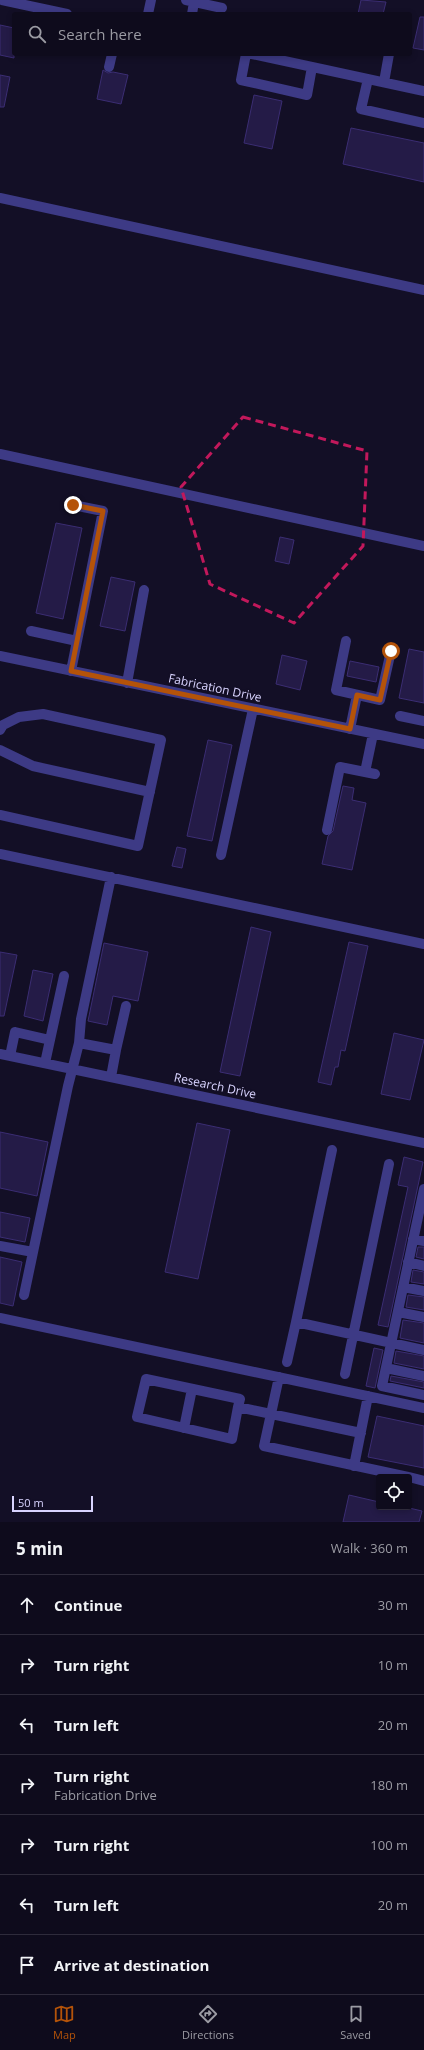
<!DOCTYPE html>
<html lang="en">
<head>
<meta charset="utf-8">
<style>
  :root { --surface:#0e0b1c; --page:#171425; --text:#f1f3f6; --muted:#9b9ba3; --line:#2e2b3b; --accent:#b45309 }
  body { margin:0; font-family:"Open Sans",sans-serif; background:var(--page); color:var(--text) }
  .controls { position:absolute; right:12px; bottom:12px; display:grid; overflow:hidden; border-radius:4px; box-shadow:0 2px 6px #0003 }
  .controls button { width:36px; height:36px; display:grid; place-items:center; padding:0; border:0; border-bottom:1px solid var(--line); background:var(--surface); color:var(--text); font:20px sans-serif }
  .scale { position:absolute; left:12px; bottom:10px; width:81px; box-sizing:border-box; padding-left:4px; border:2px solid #d9d4ff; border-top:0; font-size:11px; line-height:14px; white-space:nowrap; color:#d9d4ff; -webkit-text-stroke:3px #130f26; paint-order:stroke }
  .stop { position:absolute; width:12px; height:12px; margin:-9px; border:3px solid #b45309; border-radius:50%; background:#fff }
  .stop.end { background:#b45309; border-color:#fff; box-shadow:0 1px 4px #0008 }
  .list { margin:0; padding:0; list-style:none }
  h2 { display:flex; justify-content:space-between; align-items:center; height:52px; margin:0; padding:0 16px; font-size:17px }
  h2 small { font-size:13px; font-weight:400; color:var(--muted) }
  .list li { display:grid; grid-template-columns:26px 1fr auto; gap:12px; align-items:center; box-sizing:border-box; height:60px; padding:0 16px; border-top:1px solid var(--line) }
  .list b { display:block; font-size:15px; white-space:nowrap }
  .list p { margin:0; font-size:13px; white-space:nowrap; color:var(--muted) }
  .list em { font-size:13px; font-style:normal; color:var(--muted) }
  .icon { flex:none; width:22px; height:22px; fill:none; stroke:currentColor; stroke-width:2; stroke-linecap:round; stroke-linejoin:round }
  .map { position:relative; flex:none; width:424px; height:1522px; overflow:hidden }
  .search { position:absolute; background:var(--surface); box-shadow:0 2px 6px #0003; left:12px; right:12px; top:12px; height:44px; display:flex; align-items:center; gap:10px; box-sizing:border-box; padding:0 14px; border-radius:4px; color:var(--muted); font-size:15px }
  .sheet { height:472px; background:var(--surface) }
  nav { display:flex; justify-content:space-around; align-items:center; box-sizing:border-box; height:56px; border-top:1px solid var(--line); background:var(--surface); font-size:11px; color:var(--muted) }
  nav a { display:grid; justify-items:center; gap:2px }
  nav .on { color:var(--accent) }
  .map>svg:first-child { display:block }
</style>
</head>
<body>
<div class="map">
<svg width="424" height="1522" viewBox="0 0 424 1522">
  <rect width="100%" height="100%" fill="#130f26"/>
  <path fill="#241b47" stroke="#3b2d73" d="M361 0 386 2 383 14H358Z
    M420 17H424V50L413 48Z
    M0 25 14 28V58L0 55Z
    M103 70 108 73 113 72 128 75 121 104 97 99Z
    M0 75 10 77 4 107H0Z
    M254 95 282 101 272 149 244 143Z
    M351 128 424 143V182L343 164Z
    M56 523 82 528 63 619 36 613Z
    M280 537 294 540 289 564 275 561Z
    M111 577 135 582 125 631 100 626Z
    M409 649 424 652V703L399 698Z
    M282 655 307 661 300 690 276 684Z
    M350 661 379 667 376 682 347 676Z
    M208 740 232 745 212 841 187 836Z
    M343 786 354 788 352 800 366 803 352 870 322 864 328 836 333 831Z
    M177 847 186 849 182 868 172 866Z
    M251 927 271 932 240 1076 220 1072Z
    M349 942 368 946 345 1051 341 1050 338 1067H335L331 1085 318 1082Z
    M104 943 148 952 138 1001 113 996 107 1025 88 1021Z
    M0 952 17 955 4 1016H0Z
    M33 970 53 974 43 1021 24 1016Z
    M394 1033 424 1040 410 1100 381 1094Z
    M197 1123 230 1130 198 1279 165 1272Z
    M0 1132 48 1142 37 1196 0 1188Z
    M404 1157 423 1162 388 1327 378 1325 408 1187 398 1185Z
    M0 1212 30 1218 25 1242 0 1237Z
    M418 1247H424V1259L416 1257Z
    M0 1257 22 1262 13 1306 0 1303Z
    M413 1270 424 1272V1284L411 1282Z
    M408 1295 424 1297V1310L406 1307Z
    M403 1320 424 1323V1343L400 1338Z
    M374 1348 383 1350 375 1388 366 1386Z
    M396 1351 424 1356V1369L394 1363Z
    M391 1376 424 1382V1388L390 1381Z
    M377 1416 424 1426V1468L368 1457Z
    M349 1495 379 1502V1507H405L422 1511 419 1522H343Z"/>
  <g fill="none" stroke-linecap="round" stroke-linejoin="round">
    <path stroke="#3d3a85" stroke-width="10" d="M2 0 67 14
      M186 0 222 8
      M148 14 151 0
      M192 14 194 2
      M246 54 241 80 307 95 312 67
      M252 54 424 91
      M109 67 112 54
      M368 79 361 109 424 123
      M384 82 389 54
      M0 198 424 290
      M0 454 424 546
      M31 631 77 641
      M346 641 336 690 380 700 391 651
      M0 656 424 744
      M71 671 103 511 73 505
      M127 683 144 590
      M400 716 424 721
      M350 729 357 695
      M0 730 3 725 19 717 43 714 161 740 138 846 0 815
      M0 750 33 766 150 792
      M365 772 373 734
      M327 830 340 767 375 774
      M0 854 424 944
      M221 855 253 709
      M50 1040 64 976
      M79 1043 81 1019 111 877
      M116 1050 126 1006
      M0 1054 424 1143
      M10 1056 15 1032 50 1040 45 1063
      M332 1150 296 1322 424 1350
      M424 1189 382 1386 424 1395
      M413 1239 424 1241
      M0 1246 33 1252
      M408 1262 424 1266
      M403 1287 424 1291
      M24 1295 68 1086 79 1043 116 1050 111 1077
      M398 1312 424 1317
      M0 1318 424 1408
      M287 1362 296 1322
      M386 1368 424 1376
      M345 1374 389 1164
      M279 1377 264 1446 408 1477
      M238 1407 240 1399 146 1379 137 1417 232 1439 238 1407 361 1433
      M184 1428 192 1389
      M354 1466 368 1396
      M409 1477 424 1481"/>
  </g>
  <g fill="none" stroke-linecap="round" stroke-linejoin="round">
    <path stroke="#b45309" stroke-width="5" d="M73 505 103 511 71 671 350 729 357 695 380 700 391 651"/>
  </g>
  <path fill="none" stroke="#c2185b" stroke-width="3" stroke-dasharray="8 5" stroke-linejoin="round" d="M243 417 367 451 363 546 294 623 210 584 181 487Z"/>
  <g text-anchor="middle" stroke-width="4" stroke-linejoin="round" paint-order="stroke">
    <g font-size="12" fill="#d9d4ff" stroke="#130f26">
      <text transform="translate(215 688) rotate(12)" y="4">Fabrication Drive</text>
      <text transform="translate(215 1086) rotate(12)" y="4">Research Drive</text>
    </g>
  </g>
</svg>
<div class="controls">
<button><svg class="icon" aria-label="locate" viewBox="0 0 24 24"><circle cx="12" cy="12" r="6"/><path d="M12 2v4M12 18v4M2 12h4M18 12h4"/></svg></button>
</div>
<div class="scale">50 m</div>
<div class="stop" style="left:391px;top:651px"></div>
<div class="stop end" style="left:73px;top:505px"></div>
<div class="search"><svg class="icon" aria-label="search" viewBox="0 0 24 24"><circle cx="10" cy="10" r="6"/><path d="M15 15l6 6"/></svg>Search here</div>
</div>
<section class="sheet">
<h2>5 min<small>Walk · 360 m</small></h2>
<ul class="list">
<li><svg class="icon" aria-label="ahead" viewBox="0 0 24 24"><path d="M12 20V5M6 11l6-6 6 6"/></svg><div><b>Continue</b></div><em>30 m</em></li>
<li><svg class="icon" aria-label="right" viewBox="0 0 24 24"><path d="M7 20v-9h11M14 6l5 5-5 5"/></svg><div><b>Turn right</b></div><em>10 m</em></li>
<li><svg class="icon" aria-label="left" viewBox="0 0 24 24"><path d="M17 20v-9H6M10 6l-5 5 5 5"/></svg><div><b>Turn left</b></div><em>20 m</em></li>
<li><svg class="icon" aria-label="right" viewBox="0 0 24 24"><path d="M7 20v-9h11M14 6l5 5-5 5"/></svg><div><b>Turn right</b><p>Fabrication Drive</p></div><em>180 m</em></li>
<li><svg class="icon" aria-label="right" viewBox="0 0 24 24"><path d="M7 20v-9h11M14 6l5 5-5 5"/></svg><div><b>Turn right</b></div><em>100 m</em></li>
<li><svg class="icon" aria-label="left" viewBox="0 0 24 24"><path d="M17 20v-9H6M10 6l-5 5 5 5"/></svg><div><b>Turn left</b></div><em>20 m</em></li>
<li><svg class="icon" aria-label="arrive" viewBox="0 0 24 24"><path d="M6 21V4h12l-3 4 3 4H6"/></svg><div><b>Arrive at destination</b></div></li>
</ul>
</section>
<nav>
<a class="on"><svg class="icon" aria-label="map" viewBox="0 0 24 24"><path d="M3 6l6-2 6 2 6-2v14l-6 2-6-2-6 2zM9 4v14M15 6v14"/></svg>Map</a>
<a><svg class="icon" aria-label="directions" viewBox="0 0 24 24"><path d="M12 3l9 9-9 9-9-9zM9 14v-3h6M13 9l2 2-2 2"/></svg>Directions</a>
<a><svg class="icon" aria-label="saved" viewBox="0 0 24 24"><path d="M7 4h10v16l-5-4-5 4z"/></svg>Saved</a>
</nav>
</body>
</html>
